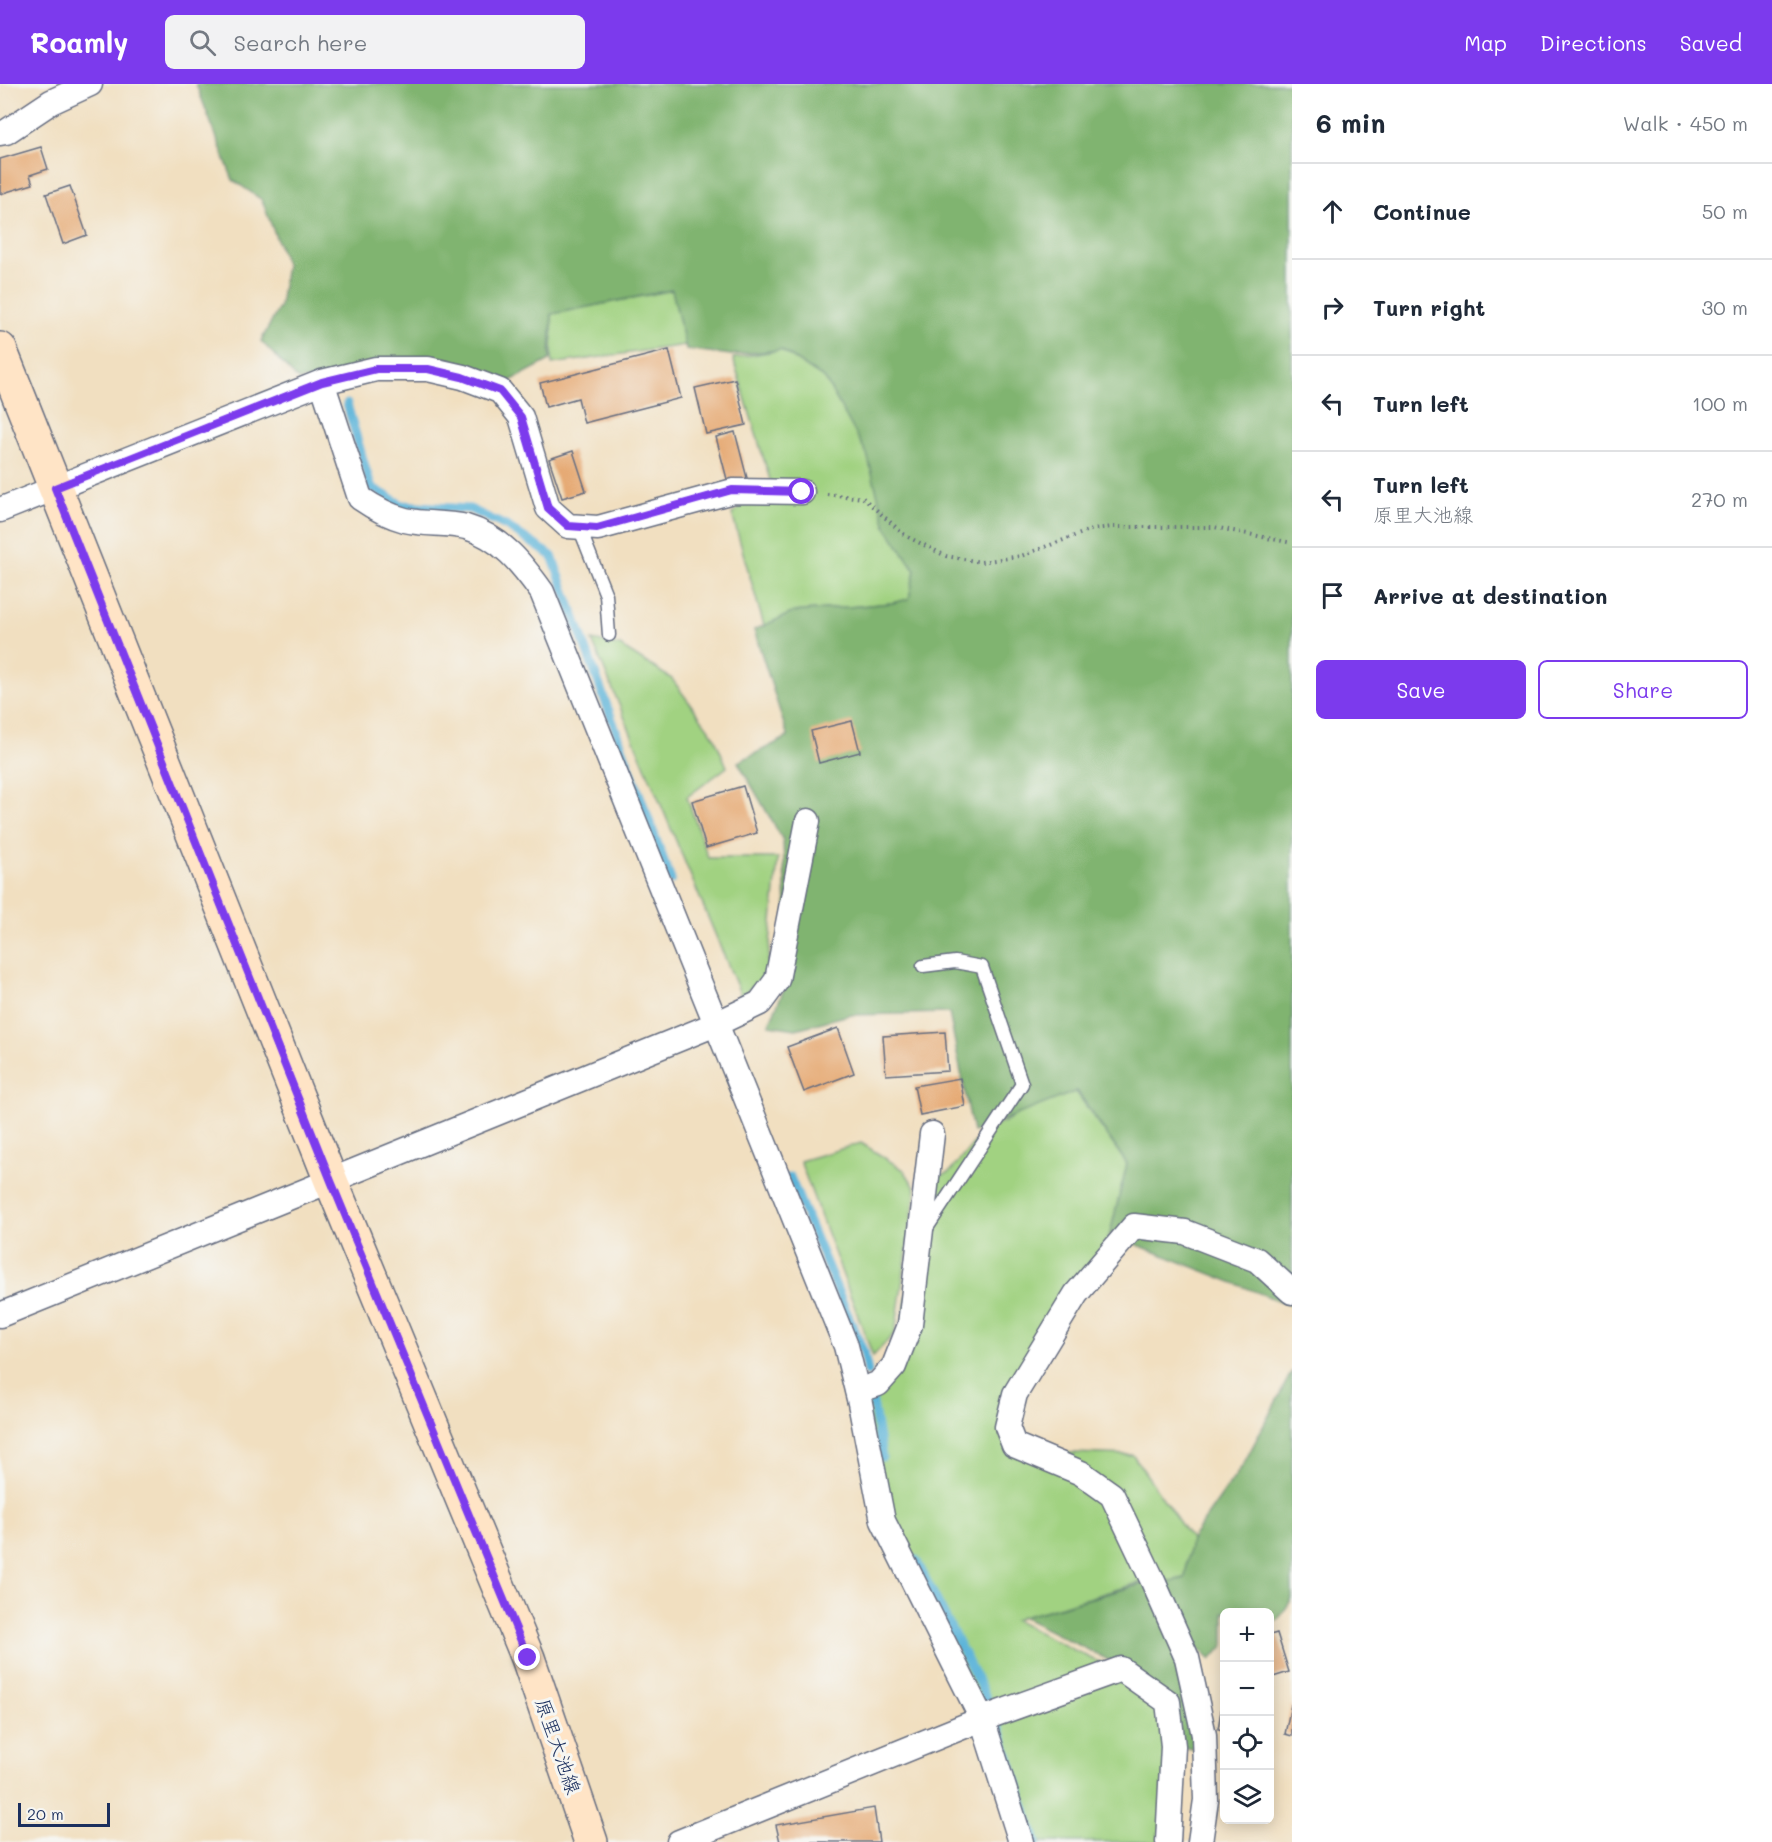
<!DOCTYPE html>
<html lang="en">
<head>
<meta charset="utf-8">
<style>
  :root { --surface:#fff; --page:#f2f2f3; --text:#1f2937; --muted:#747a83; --line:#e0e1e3; --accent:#7c3aed }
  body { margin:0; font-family:Mali,"Klee One",sans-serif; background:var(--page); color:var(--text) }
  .controls { position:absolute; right:18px; bottom:18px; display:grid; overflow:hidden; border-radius:9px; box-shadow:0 3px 15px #0003 }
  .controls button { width:54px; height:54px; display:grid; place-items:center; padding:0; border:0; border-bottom:2px solid var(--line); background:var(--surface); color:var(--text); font:30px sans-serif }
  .scale { position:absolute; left:18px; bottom:15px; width:92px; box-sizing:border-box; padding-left:6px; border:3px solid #1b2f5e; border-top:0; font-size:16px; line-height:21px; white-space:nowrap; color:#1b2f5e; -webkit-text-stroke:4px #f6f6f2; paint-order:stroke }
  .stop { position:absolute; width:18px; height:18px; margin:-14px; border:4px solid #7c3aed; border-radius:50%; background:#fff }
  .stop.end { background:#7c3aed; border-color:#fff; box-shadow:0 2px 6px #0008 }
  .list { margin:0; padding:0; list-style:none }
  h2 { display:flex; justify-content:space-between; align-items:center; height:78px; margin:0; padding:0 24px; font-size:26px }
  h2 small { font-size:20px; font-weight:400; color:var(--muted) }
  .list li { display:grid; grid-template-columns:39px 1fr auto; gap:18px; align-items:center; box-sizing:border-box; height:96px; padding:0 24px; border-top:2px solid var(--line) }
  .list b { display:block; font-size:22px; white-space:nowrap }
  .list p { margin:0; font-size:20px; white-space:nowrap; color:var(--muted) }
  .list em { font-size:20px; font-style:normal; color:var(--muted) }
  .actions { display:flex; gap:12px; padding:18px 24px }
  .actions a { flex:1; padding:14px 0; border:2px solid var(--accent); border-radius:9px; text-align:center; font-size:21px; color:var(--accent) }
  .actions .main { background:var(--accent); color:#fff }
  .icon { flex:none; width:33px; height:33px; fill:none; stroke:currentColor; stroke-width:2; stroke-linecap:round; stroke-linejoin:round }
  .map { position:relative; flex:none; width:1292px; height:1758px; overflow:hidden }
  header { display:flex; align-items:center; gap:36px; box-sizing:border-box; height:84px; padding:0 30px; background:var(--accent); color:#fff }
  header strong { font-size:28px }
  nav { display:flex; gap:33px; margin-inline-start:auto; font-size:21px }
  .search { width:420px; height:54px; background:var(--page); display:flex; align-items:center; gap:15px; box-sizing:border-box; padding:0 21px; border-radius:9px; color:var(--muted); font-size:22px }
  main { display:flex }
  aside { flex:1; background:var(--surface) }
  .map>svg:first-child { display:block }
</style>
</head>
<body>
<header>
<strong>Roamly</strong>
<div class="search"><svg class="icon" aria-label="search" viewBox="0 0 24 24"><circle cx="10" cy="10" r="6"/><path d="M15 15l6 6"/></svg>Search here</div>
<nav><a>Map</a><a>Directions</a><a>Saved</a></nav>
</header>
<main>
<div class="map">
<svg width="1292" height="1758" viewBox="0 0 1292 1758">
  <rect width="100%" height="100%" fill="#f6f6f2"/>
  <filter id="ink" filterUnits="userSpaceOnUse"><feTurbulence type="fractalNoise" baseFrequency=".0167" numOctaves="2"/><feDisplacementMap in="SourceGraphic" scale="12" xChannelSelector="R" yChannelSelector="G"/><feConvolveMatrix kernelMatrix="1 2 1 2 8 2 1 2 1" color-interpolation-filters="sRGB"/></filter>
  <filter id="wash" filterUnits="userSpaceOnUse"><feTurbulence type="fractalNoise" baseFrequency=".008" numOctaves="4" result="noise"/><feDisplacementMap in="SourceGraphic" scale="24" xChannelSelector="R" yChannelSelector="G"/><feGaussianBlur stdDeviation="1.35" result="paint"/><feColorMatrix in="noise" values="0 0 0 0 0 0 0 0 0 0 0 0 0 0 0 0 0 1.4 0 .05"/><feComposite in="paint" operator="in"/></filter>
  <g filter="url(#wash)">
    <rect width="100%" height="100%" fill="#f1dfc0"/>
    <path fill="#a1d281" stroke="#5e8070" stroke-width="1.5" d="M673 206 685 261 552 280V230Z
      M781 266 825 295 868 370 886 443 915 486 909 515 892 519 794 528 764 542 732 430 771 399 733 274Z
      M592 556 620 562 672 595 714 652 727 683 687 713 708 774H778L767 890 741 912Z
      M1072 1002 1127 1080 1110 1150 1007 1343 1010 1367 1133 1371 1191 1455 1185 1494 1161 1499 1152 1495 1014 1536 1094 1576 1121 1585 1169 1626 1168 1758H1019L974 1619 883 1437 865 1311 894 1282 927 1098 950 1088 981 1050Z
      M861 1059 904 1086 916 1105 895 1249 873 1272 800 1077Z"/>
    <path fill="#80b46f" stroke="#4e7266" stroke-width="1.5" d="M196 0H1292V1222L1110 1150 1127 1080 1077 1007 973 1048 949 929 849 931 796 945 769 941 789 893 783 756 738 678 788 653 754 546 794 528 892 519 909 515 915 486 886 443 867 370 825 295 781 266 731 271 686 265 672 206 552 230 550 276 495 305 452 283 298 296 261 257 280 222 286 180 262 116 233 96Z
      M1292 1287V1515L1278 1536 1270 1540V1528H1224V1561L1211 1576 1191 1557 1161 1499 1185 1494 1191 1455 1243 1381Z
      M1153 1497 1190 1588 1197 1666 1179 1662 1141 1592 1022 1533Z"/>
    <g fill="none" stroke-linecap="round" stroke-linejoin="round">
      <path stroke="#5cb4d9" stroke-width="9" d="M347 320 371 403 402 421 470 425 508 443 552 472 671 796
        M790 1093 864 1269 868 1288
        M872 1313 882 1373
        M916 1476 988 1617
        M999 1643 1036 1758"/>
    </g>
    <g id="blocks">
      <path fill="#e6aa74" d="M41 63 48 85 30 91 33 100 0 110V75Z
        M70 102 87 151 63 160 46 110Z
        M669 266 681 314 584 339 578 314 546 323 540 299Z
        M735 295 746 341 706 350 695 304Z
        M735 348 747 394 728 399 716 353Z
        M573 367 586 407 562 414 549 375Z
        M852 637 860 668 819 679 811 647Z
        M743 702 757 749 706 764 692 717Z
        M838 944 854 989 804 1008 787 963Z
        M945 948 948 987 886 991 883 952Z
        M960 994 965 1022 920 1031 914 1002Z
        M1277 1549 1289 1588 1270 1594V1551Z
        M1223 1615H1224V1646L1218 1645Z
        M1291 1621 1292 1622V1652L1285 1650Z
        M874 1724 879 1758H780L776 1741Z"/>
    </g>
  </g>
  <g filter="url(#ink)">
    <use href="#blocks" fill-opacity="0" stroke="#666d80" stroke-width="1.5"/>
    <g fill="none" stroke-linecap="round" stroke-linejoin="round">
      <defs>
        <path id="lane" d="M579 443 606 511 609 551
          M923 882 955 878 982 883 1022 1000 925 1147"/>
        <path id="street" d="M0 49 6 48 51 18 90 0
          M322 298 360 414C373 423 389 432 405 436 425 441 446 438 466 443 501 453 522 480 542 508L846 1262 860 1319 883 1437 982 1635 1021 1758
          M0 426 322 298 376 285H428L463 293 500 307 521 333 548 424 568 442 598 444 733 407 802 408
          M0 1231 716 940 760 919 777 896 808 737
          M857 1307 878 1300 894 1282 910 1241 932 1050
          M679 1758 982 1635 1121 1585 1168 1618 1173 1662 1168 1758
          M1200 1758 1206 1716 1204 1651 1187 1574 1152 1495 1112 1411 1081 1389 1014 1361 1007 1343 1015 1310 1076 1210 1134 1142 1185 1148 1257 1176 1292 1208"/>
        <path id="secondary" d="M0 265 331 1097 528 1574 591 1758"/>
      </defs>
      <use href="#lane" stroke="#666d80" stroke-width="15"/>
      <use href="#street" stroke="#666d80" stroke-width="27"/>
      <use href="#secondary" stroke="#666d80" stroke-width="36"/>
      <path stroke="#666d80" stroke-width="4" stroke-dasharray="1.5 4.5" stroke-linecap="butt" d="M827 410 863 414 906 452 946 472 981 478 1021 472 1093 445 1113 443H1214L1292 459"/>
      <use href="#lane" stroke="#fff" stroke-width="12"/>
      <use href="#street" stroke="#fff" stroke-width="24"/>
      <use href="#secondary" stroke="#ffe4c6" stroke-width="33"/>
    </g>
  </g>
  <g fill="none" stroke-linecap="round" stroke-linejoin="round" filter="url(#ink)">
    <path stroke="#7c3aed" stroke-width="8" d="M528 1574 331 1097 55 404 322 298 376 285H428L462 293 500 307 521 333 548 424 568 442 597 444 732 406 802 408"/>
  </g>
  <g text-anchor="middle" stroke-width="6" stroke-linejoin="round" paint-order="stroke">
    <g font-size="20" fill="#1b2f5e" stroke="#f6f6f2">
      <text transform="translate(558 1662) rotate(71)" y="7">原里大池線</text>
    </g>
  </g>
</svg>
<div class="controls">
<button>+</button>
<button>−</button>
<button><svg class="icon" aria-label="locate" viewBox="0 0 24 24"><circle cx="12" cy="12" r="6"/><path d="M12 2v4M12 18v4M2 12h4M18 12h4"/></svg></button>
<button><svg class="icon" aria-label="layers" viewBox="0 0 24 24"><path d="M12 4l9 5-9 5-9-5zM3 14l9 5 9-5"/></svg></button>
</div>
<div class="scale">20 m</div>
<div class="stop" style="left:802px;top:408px"></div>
<div class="stop end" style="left:528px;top:1574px"></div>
</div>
<aside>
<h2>6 min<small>Walk · 450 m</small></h2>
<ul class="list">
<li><svg class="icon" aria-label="ahead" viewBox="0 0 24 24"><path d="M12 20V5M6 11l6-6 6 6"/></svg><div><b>Continue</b></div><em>50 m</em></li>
<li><svg class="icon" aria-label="right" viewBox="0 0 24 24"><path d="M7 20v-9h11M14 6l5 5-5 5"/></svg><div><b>Turn right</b></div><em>30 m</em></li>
<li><svg class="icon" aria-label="left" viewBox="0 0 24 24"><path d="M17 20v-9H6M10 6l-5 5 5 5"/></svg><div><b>Turn left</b></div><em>100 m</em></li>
<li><svg class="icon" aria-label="left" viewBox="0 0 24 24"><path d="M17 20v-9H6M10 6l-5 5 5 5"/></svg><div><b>Turn left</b><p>原里大池線</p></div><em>270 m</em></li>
<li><svg class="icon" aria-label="arrive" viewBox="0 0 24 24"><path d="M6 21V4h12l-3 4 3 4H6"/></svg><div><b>Arrive at destination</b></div></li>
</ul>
<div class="actions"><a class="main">Save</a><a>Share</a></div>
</aside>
</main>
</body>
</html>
